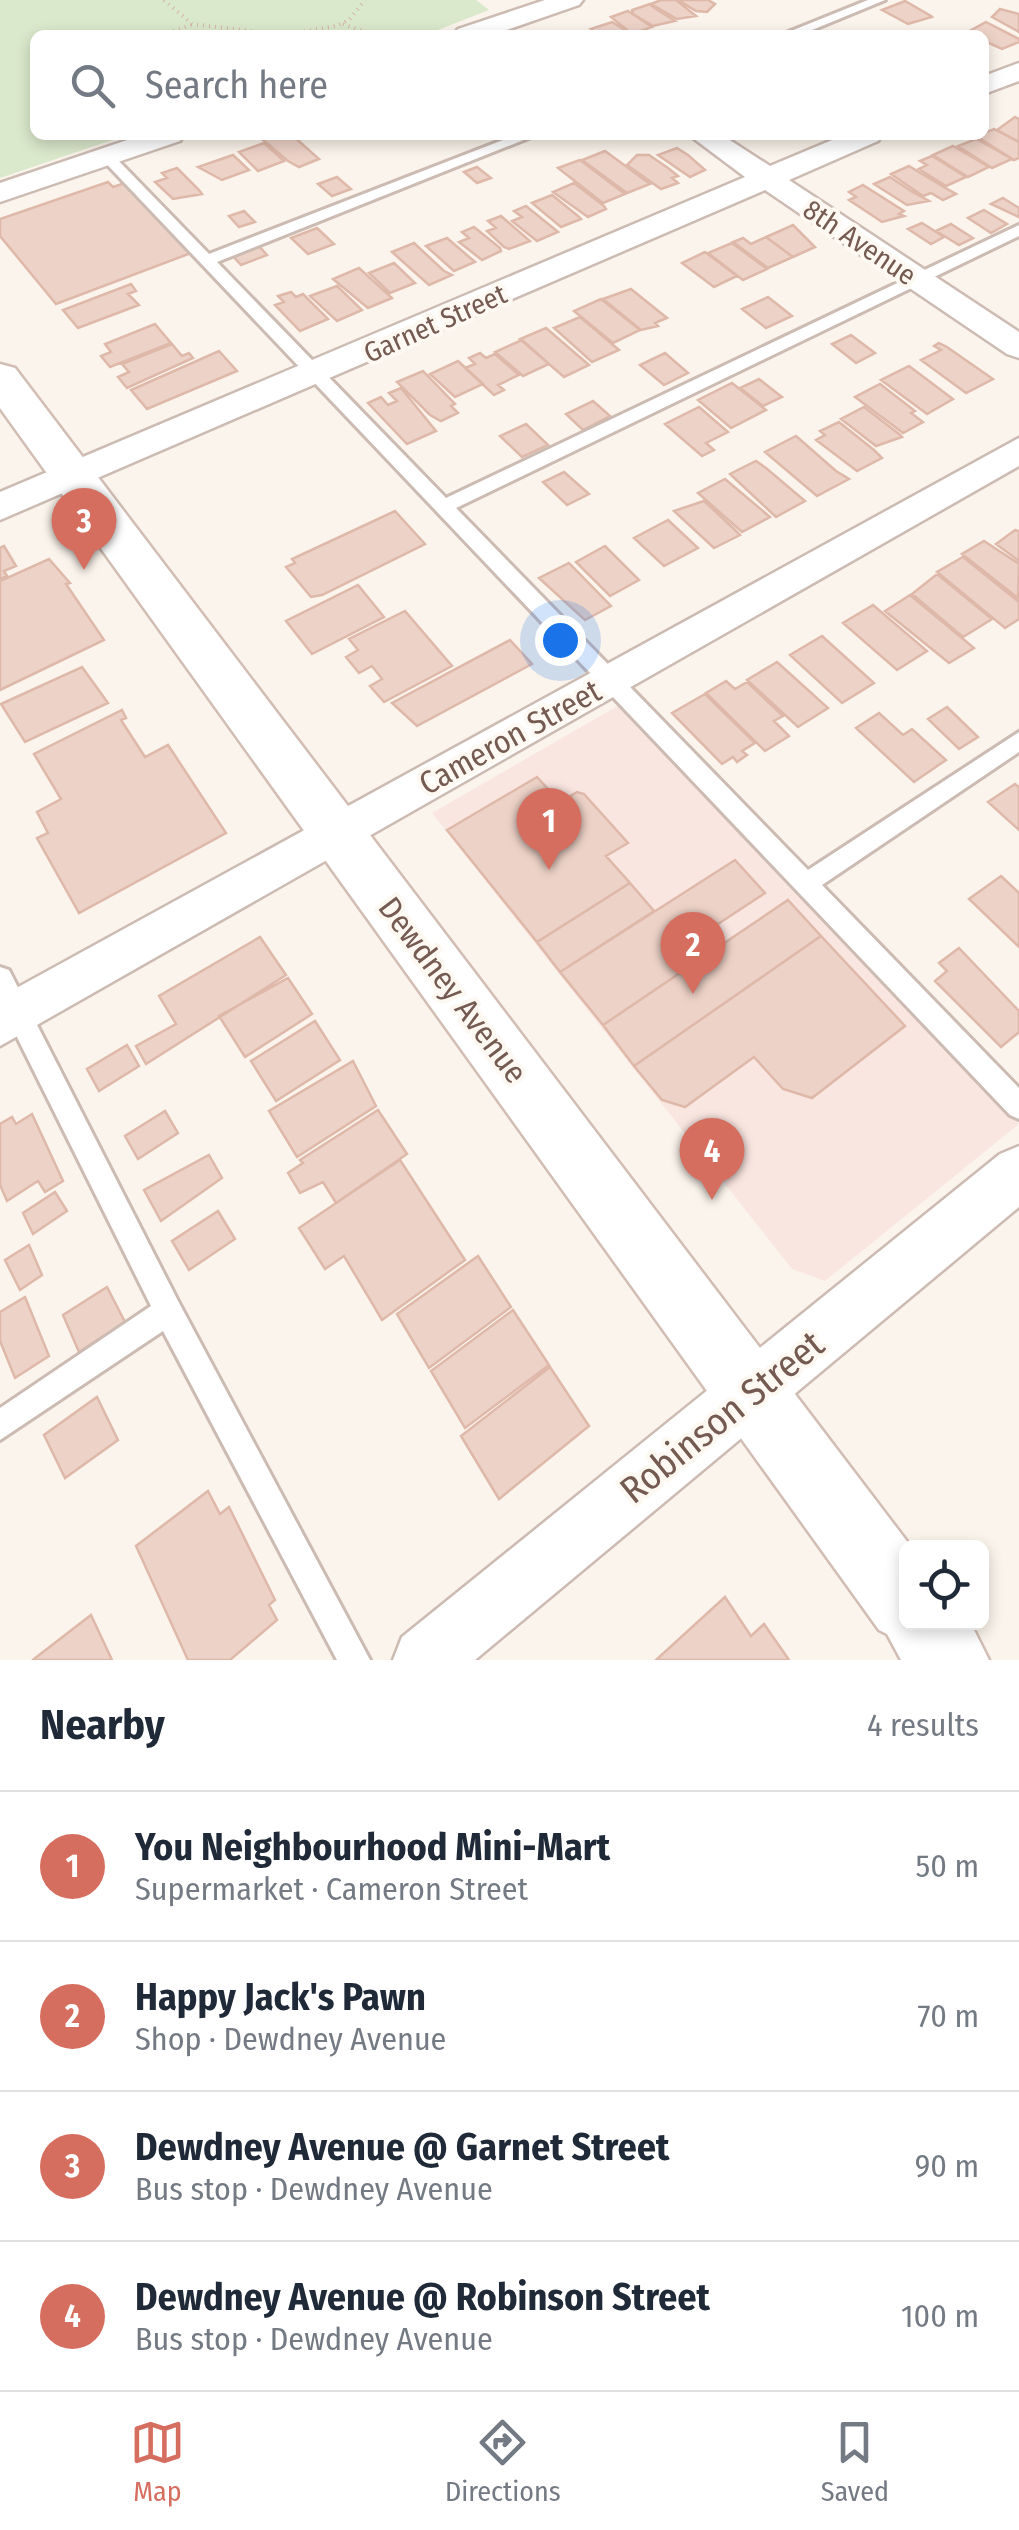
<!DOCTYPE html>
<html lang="en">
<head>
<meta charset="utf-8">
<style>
  :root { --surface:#fff; --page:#f2f2f3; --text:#1f2937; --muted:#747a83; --line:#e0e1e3; --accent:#d66e5f }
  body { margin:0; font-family:"Fira Sans Condensed",sans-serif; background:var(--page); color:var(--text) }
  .controls { position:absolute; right:30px; bottom:30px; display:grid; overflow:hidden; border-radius:15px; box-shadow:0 5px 15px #0003 }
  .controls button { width:90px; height:90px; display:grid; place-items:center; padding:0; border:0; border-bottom:2px solid var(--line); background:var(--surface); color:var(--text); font:50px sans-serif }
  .you { position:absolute; left:560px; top:640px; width:35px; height:35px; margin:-25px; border:8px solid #fff; border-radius:50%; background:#1a73e8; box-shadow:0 0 0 15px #1a73e833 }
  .badge { display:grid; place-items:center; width:65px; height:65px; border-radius:50%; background:var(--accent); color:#fff; font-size:32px; font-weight:700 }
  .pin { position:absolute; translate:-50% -82px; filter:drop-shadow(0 2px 5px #0008) }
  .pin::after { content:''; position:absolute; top:52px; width:35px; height:30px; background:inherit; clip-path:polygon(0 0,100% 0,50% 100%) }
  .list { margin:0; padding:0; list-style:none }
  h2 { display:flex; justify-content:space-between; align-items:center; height:130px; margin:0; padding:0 40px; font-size:42px }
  h2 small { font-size:32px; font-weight:400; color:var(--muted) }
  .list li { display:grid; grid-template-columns:65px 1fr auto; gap:30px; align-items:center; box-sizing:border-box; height:150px; padding:0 40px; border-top:2px solid var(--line) }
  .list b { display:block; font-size:38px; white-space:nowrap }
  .list p { margin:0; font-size:32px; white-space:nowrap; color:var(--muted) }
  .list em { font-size:32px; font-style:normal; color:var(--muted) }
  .icon { flex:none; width:55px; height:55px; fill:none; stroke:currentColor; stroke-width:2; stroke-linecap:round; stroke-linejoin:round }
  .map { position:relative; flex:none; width:1019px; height:1660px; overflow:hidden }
  .search { position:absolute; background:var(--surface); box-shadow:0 5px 15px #0003; left:30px; right:30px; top:30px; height:110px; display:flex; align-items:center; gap:25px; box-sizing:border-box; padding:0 35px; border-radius:15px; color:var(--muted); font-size:38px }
  .sheet { height:730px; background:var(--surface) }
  nav { display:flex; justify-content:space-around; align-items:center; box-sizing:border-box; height:140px; border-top:2px solid var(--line); background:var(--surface); font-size:28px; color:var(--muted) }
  nav a { display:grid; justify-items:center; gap:5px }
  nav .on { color:var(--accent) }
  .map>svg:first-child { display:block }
</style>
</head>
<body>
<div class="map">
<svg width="1019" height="1660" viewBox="0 0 1019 1660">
  <rect width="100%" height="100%" fill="#fbf4ec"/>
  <path fill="#fae6e1" d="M621 704 1019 1124 825 1281 792 1269 432 813Z"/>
  <path fill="#dae8cb" d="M0 0H476L489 10 425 35H35V135H127L0 178Z"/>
  <path fill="#edd2c7" stroke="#deb8a9" stroke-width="2.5" d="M661 0H676L696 16 677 19 651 4Z
    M678 0H708L715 4 707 12 696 11Z
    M905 1 931 16 932 17 908 24 882 10Z
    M650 4 653 7 675 21 653 26 633 14 632 10Z
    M1000 9 1019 14V32L992 17Z
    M628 11 652 27 632 34 611 17Z
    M612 22 633 35H600L591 29Z
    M986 22 1019 39V42L1002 49 984 41V35L968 32Z
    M1015 117 1019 119V142L997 130Z
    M994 129 1019 142V158L1014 160 976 136Z
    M273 135H292L319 159 299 167 288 161 262 139Z
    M976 139 980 141 1012 159 992 168 958 146Z
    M264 143 284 161 258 171 239 152Z
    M953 146 989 167 968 177 933 155Z
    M677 148 688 155 705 170 690 177 658 155Z
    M605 151 650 184 627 193 582 160Z
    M233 155 249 170 222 180 198 167Z
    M637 155H649L668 168 678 176 672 178 678 183 661 189 627 165Z
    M932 156 966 177 946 186 919 169 927 165 920 161Z
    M580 160 625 194 603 203 558 168Z
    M909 166 942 186 956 194 943 200 931 193 923 196 891 174Z
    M477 167 491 178 477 183 464 172Z
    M177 168 199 190 202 194 173 199 155 182 167 178 162 173Z
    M337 177 351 189 332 196 318 184Z
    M890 177 911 191 929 201 907 205 874 184Z
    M108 182 113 187 125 183 191 253 56 304 0 236V219Z
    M574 183 604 206 606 209 588 217 553 192Z
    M863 185 904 211 899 214 904 216 882 222 849 200 856 197 849 192Z
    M552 195 578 216 581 219 561 227 532 203Z
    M1003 198 1019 208V217L991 204Z
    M526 206 552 227 558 232 537 241 512 221 522 217 514 211Z
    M984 210 1007 224 991 233 968 218Z
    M244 211 255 222 239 227 229 216Z
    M501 216 530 241 509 249 504 247 487 231 496 228 488 221Z
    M922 223 944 237 931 244 908 229Z
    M951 224 973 238 959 245 936 231Z
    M793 225 815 247 793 257 766 237Z
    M474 227 500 248 501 251 482 260 459 242 469 238 462 232Z
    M317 228 334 244 308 254 291 238Z
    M766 237 793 257 768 268 733 242 743 238 751 244Z
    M447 238 475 262 454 271 426 246Z
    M414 243 444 271 452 275 429 285 392 252Z
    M732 243 767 269 743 280 708 253Z
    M258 245 267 255 241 265 232 255Z
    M705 252 737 276 714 287 682 263Z
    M394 263 415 283 390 293 369 273Z
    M359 268 392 298 368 308 333 279Z
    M131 284 136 291 128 294 139 305 78 328 63 310Z
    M337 286 362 310 337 321 310 296Z
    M631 289 667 318 655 323 658 326 641 330 603 299Z
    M291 292 296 297 303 294 328 319 300 331 275 305 284 302 278 296Z
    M768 297 792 316 766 328 742 309Z
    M601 299 640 330 613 343 574 311Z
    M580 317 619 350 592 362 554 328Z
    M155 324 171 343 110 367 101 356 111 352 105 344Z
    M546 328 589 365 564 377 520 339Z
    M851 335 875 353 856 363 832 344Z
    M522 340 549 364 523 376 495 352Z
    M939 343 947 347 993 379 966 393 921 360 941 350 934 346Z
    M172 344 182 356 189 353 193 358 127 388 118 377 129 372 122 364Z
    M219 351 237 371 147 409 131 390Z
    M480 353 486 358 495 354 519 375 498 385 504 390 494 395 465 368 475 364 469 358Z
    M665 353 688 373 664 385 640 365Z
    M458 361 483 384 455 397 430 374Z
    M909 366 953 399 927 414 881 380Z
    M423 371 455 404 451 406 458 413 441 421 430 415 397 382Z
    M759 379 782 397 763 406 740 388Z
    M732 383 766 410 731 428 698 400Z
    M880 384 915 411 911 413 923 422 903 433 855 397Z
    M401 388 436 431 407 444 368 403 381 397 388 405 397 401 389 393Z
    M593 401 610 416 583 430 566 414Z
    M699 407 728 432 706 443 714 450 702 456 665 424Z
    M864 407 899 434 902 437 876 446 841 419Z
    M839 422 874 450 882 458 857 471 816 440 825 435 820 431Z
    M526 424 548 445 522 457 500 436Z
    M796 436 836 471 849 479 817 496 765 452Z
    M756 461 766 468 805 501 776 517 730 474Z
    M564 472 589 494 567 505 543 482Z
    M725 479 770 517 742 532 698 493Z
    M704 501 733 528 740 535 714 548 674 511Z
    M395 511 425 544 322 595 311 597 286 567 295 563 292 559Z
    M668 520 698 548 664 566 634 538Z
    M1015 530 1019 531V561L996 544Z
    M984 541 1019 564 1018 598 962 554Z
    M4 546 16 566 4 571 7 576 0 579V548Z
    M605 546 639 580 610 596 576 562Z
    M963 557 1019 602V619L1005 628 937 572Z
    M49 559 70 583 66 584 104 640 0 690V581Z
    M569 563 611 606 585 620 539 578Z
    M937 574 992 619 963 637 912 594Z
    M358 585 384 617 312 654 286 621Z
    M910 595 974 648 949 663 885 611Z
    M873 605 927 651 897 670 843 623Z
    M405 611 452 666 384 702 370 686 382 679 372 666 359 673 346 657 358 650 349 639Z
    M822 636 874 683 842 703 790 655Z
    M510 640 532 664 417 726 392 703Z
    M777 662 828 708 798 727 747 680Z
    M82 667 108 703 25 742 1 704Z
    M726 681 735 689 747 682 783 716 774 721 789 736 765 751 706 693Z
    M705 694 755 743 742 751 747 755 737 762 733 757 722 764 672 713Z
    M947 707 978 737 959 749 928 719Z
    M122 710 126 718 121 720 145 757 168 745 226 833 79 913 37 838 48 833 37 812 61 799 34 754Z
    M879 713 903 735 912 729 946 760 914 782 856 728Z
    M537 777 560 802 577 792 584 794 628 843 606 856 630 883 537 942 447 830Z
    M1015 784 1019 787V830L988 802Z
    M735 860 765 893 683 947 696 962 603 1025 560 972Z
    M1001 876 1019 893V947L969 899Z
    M630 883 654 911 560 972 537 942Z
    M788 900 821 936 634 1066 603 1025Z
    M821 936 905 1026 812 1098 783 1089 754 1057 685 1107 662 1100 634 1066Z
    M260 937 286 975 146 1064 136 1046 176 1024 159 996Z
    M959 948 1019 1011V1032L1001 1047 935 981 947 971 939 963Z
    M288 978 312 1014 245 1057 219 1016Z
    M315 1021 340 1060 276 1101 251 1061Z
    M127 1045 139 1066 99 1091 87 1069Z
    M353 1061 376 1106 297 1157 269 1111Z
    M378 1110 407 1154 336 1203 323 1182 300 1193 288 1173 303 1163 300 1160Z
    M165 1111 178 1133 138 1159 125 1136Z
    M32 1114 63 1181 45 1192 38 1181 7 1201 0 1185V1124L12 1117 16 1124Z
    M209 1155 222 1178 161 1221 144 1190Z
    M400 1160 465 1260 382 1320 344 1256 325 1269 299 1228Z
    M55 1192 67 1211 33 1234 23 1213Z
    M218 1211 235 1239 189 1270 172 1241Z
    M29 1245 42 1275 20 1290 5 1260Z
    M478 1256 511 1307 429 1368 397 1314Z
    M107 1287 125 1322 79 1352 63 1315Z
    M25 1297 49 1356 15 1378 0 1341V1312Z
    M513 1310 549 1365 465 1428 431 1371Z
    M550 1367 589 1426 499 1499 461 1436Z
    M97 1397 118 1440 65 1478 44 1435Z
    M208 1491 220 1514 229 1507 275 1600 269 1605 277 1620 230 1660H188L136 1546Z
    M725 1597 751 1636 764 1624 789 1660H656Z
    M91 1615 112 1660H33L34 1659Z"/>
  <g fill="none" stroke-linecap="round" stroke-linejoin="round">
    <defs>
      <path id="lane" d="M868 0H885L800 35H781Z
        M516 135H536L217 262 446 498 1019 225V236L456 508 808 870 1019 732V752L822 885 1019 1088V1119L1010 1115 99 156 111 153 209 254Z
        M0 967 9 970 178 1301 370 1660H337L163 1331 0 1440V1408L151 1306 0 1003Z"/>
      <path id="street" d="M545 0H583L579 5 492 35H454L458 29Z
        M1019 63V81L984 94V76Z
        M142 135H184L180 141 0 202V183Z
        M689 135H722L770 166 844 135H882L878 141 789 180 1019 332V358L1007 354 765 190 0 520V492L745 177Z
        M1019 438V466L0 1046V997Z
        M1019 1146V1207L475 1660H393L402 1637 1000 1154Z"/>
      <path id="secondary" d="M0 364 15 368 912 1548H906V1622H970L989 1660H901L887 1634 879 1630 0 408Z"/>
    </defs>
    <use href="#lane" stroke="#ccbbb3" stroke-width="6"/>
    <use href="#street" stroke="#ccbbb3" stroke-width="5"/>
    <use href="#secondary" stroke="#d1bdb3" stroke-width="5"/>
    <path stroke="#d3b5a9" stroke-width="4" stroke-dasharray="1 5" stroke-linecap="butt" d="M164 0 192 24 284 35 336 26 349 20 365 0
      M343 24 373 35
      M162 35 191 25"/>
    <use href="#lane" fill="#fff" fill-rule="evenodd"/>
    <use href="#street" fill="#fff" fill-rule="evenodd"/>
    <use href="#secondary" fill="#fff" fill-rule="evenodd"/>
  </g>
  <g text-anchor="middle" stroke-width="8" stroke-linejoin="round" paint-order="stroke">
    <g font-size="28" fill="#745a51" stroke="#fdf8f2">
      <text transform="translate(860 242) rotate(34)" y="10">8th Avenue</text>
      <text transform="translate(435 323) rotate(-24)" y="10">Garnet Street</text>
    </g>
    <g font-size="32" fill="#745a51" stroke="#fdf8f2">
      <text transform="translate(510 737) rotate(-29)" y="11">Cameron Street</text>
      <text transform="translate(453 990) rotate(53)" y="11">Dewdney Avenue</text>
    </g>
    <g font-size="38" fill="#745a51" stroke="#fdf8f2">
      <text transform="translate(722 1417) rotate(-39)" y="13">Robinson Street</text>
    </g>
  </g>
</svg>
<div class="controls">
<button><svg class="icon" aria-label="locate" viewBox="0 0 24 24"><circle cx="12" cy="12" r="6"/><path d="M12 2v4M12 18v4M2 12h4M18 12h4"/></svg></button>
</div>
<div class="you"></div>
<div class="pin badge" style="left:549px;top:870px">1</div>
<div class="pin badge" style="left:693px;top:994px">2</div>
<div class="pin badge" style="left:84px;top:570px">3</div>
<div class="pin badge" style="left:712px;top:1200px">4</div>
<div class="search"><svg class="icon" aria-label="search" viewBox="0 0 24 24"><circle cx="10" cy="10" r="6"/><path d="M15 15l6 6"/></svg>Search here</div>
</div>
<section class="sheet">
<h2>Nearby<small>4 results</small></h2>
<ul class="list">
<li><span class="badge">1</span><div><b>You Neighbourhood Mini-Mart</b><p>Supermarket · Cameron Street</p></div><em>50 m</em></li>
<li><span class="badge">2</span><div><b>Happy Jack's Pawn</b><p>Shop · Dewdney Avenue</p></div><em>70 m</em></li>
<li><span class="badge">3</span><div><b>Dewdney Avenue @ Garnet Street</b><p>Bus stop · Dewdney Avenue</p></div><em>90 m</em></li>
<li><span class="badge">4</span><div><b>Dewdney Avenue @ Robinson Street</b><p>Bus stop · Dewdney Avenue</p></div><em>100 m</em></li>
</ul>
</section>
<nav>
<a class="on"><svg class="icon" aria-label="map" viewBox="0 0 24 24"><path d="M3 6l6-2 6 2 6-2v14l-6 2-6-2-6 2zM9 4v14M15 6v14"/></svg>Map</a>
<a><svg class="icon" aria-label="directions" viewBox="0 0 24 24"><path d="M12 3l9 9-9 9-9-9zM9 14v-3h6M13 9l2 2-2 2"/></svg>Directions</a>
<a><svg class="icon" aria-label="saved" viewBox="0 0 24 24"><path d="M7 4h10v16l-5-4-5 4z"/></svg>Saved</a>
</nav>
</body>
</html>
